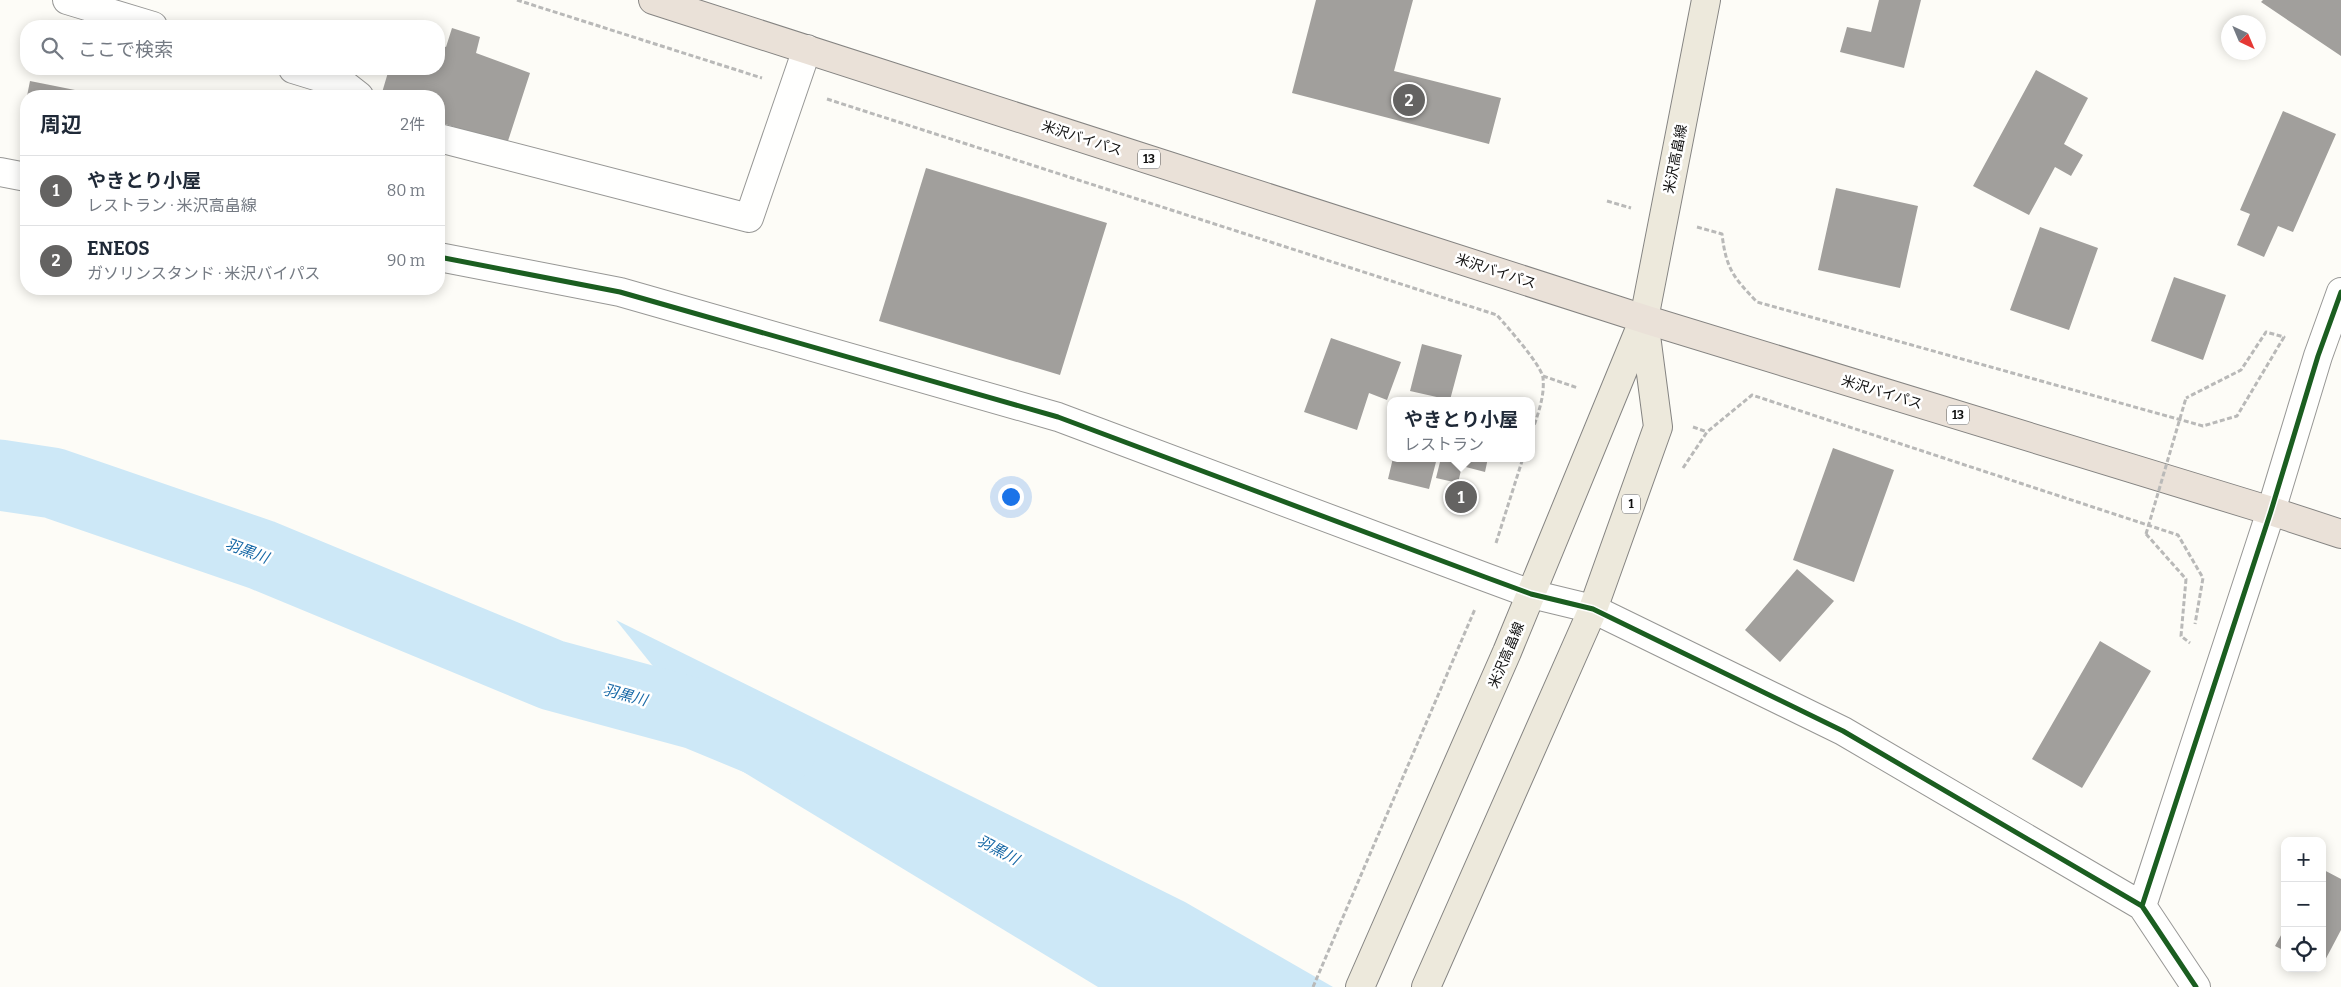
<!DOCTYPE html>
<html lang="ja">
<head>
<meta charset="utf-8">
<style>
  :root { --surface:#fff; --page:#f6f6f7; --text:#1f2937; --muted:#747a83; --line:#e0e1e3; --accent:#646362 }
  body { margin:0; font-family:Bitter,"Noto Sans JP",serif; background:var(--page); color:var(--text) }
  .controls { position:absolute; right:15px; bottom:15px; display:grid; overflow:hidden; border-radius:10px; box-shadow:0 2px 12px #0003 }
  .controls button { width:45px; height:45px; display:grid; place-items:center; padding:0; border:0; border-bottom:1px solid var(--line); background:var(--surface); color:var(--text); font:25px sans-serif }
  .compass { position:absolute; left:2221px; top:15px; width:45px; height:45px; border-radius:50%; background:var(--surface); box-shadow:0 2px 12px #0003; rotate:136deg }
  .you { position:absolute; left:1010px; top:496px; width:18px; height:18px; margin:-12px; border:4px solid #fff; border-radius:50%; background:#1a73e8; box-shadow:0 0 0 8px #1a73e833 }
  .badge { display:grid; place-items:center; width:32px; height:32px; border-radius:50%; background:var(--accent); color:#fff; font-size:16px; font-weight:700 }
  .pin { position:absolute; translate:-50% -50%; border:2px solid #fff; box-shadow:0 1px 5px #0006 }
  .popup { position:absolute; left:1387px; top:397px; width:148px; height:65px; box-sizing:border-box; display:grid; place-content:center; border-radius:10px; background:var(--surface); filter:drop-shadow(0 1px 4px #0005); font-size:16px; white-space:nowrap; color:var(--muted) }
  .popup b { font-size:19px; color:var(--text) }
  .popup::after { content:''; position:absolute; left:50%; top:100%; margin-left:-10px; border:10px solid transparent; border-top-color:var(--surface) }
  .list { margin:0; padding:0; list-style:none }
  h2 { display:flex; justify-content:space-between; align-items:center; height:65px; margin:0; padding:0 20px; font-size:21px }
  h2 small { font-size:16px; font-weight:400; color:var(--muted) }
  .list li { display:grid; grid-template-columns:32px 1fr auto; gap:15px; align-items:center; box-sizing:border-box; height:70px; padding:0 20px; border-top:1px solid var(--line) }
  .list b { display:block; font-size:19px; white-space:nowrap }
  .list p { margin:0; font-size:16px; white-space:nowrap; color:var(--muted) }
  .list em { font-size:16px; font-style:normal; color:var(--muted) }
  .icon { flex:none; width:28px; height:28px; fill:none; stroke:currentColor; stroke-width:2; stroke-linecap:round; stroke-linejoin:round }
  .map { position:relative; flex:none; width:2341px; height:987px; overflow:hidden }
  .search { position:absolute; background:var(--surface); box-shadow:0 2px 12px #0003; left:20px; top:20px; width:425px; height:55px; display:flex; align-items:center; gap:12px; box-sizing:border-box; padding:0 18px; border-radius:20px; color:var(--muted); font-size:19px }
  .panel { position:absolute; background:var(--surface); box-shadow:0 2px 12px #0003; left:20px; top:90px; width:425px; height:205px; border-radius:20px }
  .map>svg:first-child { display:block }
</style>
</head>
<body>
<div class="map">
<svg width="2341" height="987" viewBox="0 0 2341 987">
  <rect width="100%" height="100%" fill="#fdfcf7"/>
  <path fill="#cde8f7" d="M616 620 1185 902 1333 987H1098L732 765Z"/>
  <g fill="none" stroke-linecap="round" stroke-linejoin="round">
    <path stroke="#cde8f7" stroke-width="71" d="M0 475 53 483 262 555 552 675 696 714 781 749"/>
  </g>
  <path fill="#a19f9c" d="M1316 0H1413L1394 71 1501 98 1489 144 1292 93Z
    M1879 0H1921L1904 68 1840 52 1847 27 1871 32Z
    M2263 0H2341V56L2261 2Z
    M452 28 480 37 476 53 530 73 507 144 439 122V96H381L389 69H439V44L446 47Z
    M2036 70 2088 98 2064 144 2083 155 2071 176 2055 167 2029 215 1973 186Z
    M30 81 95 94V96H27Z
    M25 104H26V132L20 130Z
    M2283 111 2336 134 2293 232 2278 226 2264 257 2237 245 2250 214 2240 210Z
    M926 168 1107 223 1060 375 879 321Z
    M1836 188 1918 206 1900 288 1818 270Z
    M2040 227 2098 248 2069 330 2010 310Z
    M2174 277 2226 295 2203 360 2151 341Z
    M1331 338 1401 362 1387 400 1369 393 1357 430 1304 412Z
    M1422 344 1462 355 1450 400 1410 391Z
    M1833 448 1894 470 1854 582 1793 560Z
    M1393 458H1437L1429 489 1388 479Z
    M1441 458H1488L1485 472 1462 466 1458 483 1436 478Z
    M1797 569 1834 601 1780 662 1745 630Z
    M2100 641 2151 671 2082 788 2032 759Z
    M2322 869 2341 879V930L2322 966Z
    M2285 928V951L2275 946Z"/>
  <g fill="none" stroke-linecap="round" stroke-linejoin="round">
    <defs>
      <path id="minor" d="M67 0 153 26
        M293 69 345 85 359 96
        M439 138 749 218 807 49
        M0 172 26 177
        M439 257 620 292 1058 417 1485 577 1531 594 1593 609 1843 731 2142 906 2196 987
        M2142 906 2271 511 2318 356 2341 292"/>
      <path id="major" d="M1360 987 1507 652 1644 319 1706 0
        M1426 987 1593 609 1658 427 1644 320"/>
      <path id="highway" d="M653 0 1644 319 2271 511 2341 534"/>
    </defs>
    <use href="#minor" stroke="#979795" stroke-width="30"/>
    <use href="#major" stroke="#858482" stroke-width="30"/>
    <use href="#highway" stroke="#858482" stroke-width="30"/>
    <path stroke="#b9b9b8" stroke-width="3" stroke-dasharray="5 2.5" stroke-linecap="butt" d="M517 0 762 78
      M827 99 1497 315C1507 327 1541 364 1543 378 1545 397 1537 417 1531 434
      M1607 201 1631 208
      M1697 227 1722 234C1726 269 1734 278 1757 302L2203 426 2237 416 2284 337 2266 332 2241 370 2186 398
      M1543 376 1578 388
      M1693 427 1707 432
      M1683 468 1707 432 1752 395 2178 535 2203 578 2195 624
      M2146 534 2186 579 2181 636 2190 643
      M1496 543 1523 458
      M1313 987 1475 609"/>
    <use href="#minor" stroke="#fffffe" stroke-width="28"/>
    <use href="#major" stroke="#ede9dc" stroke-width="28"/>
    <use href="#highway" stroke="#eae1d8" stroke-width="28"/>
    <path stroke="#b9b9b8" stroke-width="3" stroke-dasharray="5 2.5" stroke-linecap="butt" d="M2146 534 2186 398"/>
    <defs>
      <path id="cycleway" d="M439 257 620 292 1058 417 1485 577 1531 594 1593 609 1843 731 2142 906 2196 987
        M2142 906 2271 511 2318 356 2341 292"/>
    </defs>
    <use href="#cycleway" stroke="#fff" stroke-width="8"/>
    <use href="#cycleway" stroke="#1b5e20" stroke-width="5"/>
  </g>
  <g text-anchor="middle" stroke-width="5" stroke-linejoin="round" paint-order="stroke">
    <g fill="#fff" stroke="#585858" stroke-width="1">
      <rect x="1138" y="149.5" width="22" height="19" rx="4"/>
      <rect x="1947" y="405.5" width="22" height="19" rx="4"/>
      <rect x="1622" y="494.5" width="18" height="19" rx="4"/>
    </g>
    <g font-size="12" font-weight="bold" fill="#111">
      <text x="1149" y="163">13</text>
      <text x="1958" y="419">13</text>
      <text x="1631" y="508">1</text>
    </g>
    <g font-size="14" fill="#111" stroke="#fff">
      <text transform="translate(1082 138) rotate(18)" y="5">米沢バイパス</text>
      <text transform="translate(1675 159) rotate(-79)" y="5">米沢高畠線</text>
      <text transform="translate(1496 271) rotate(18)" y="5">米沢バイパス</text>
      <text transform="translate(1882 392) rotate(17)" y="5">米沢バイパス</text>
      <text transform="translate(1506 655) rotate(-67)" y="5">米沢高畠線</text>
    </g>
    <g font-size="15" font-style="italic" fill="#1768a6" stroke="#fff">
      <text transform="translate(247 551) rotate(20)" y="5">羽黒川</text>
      <text transform="translate(625 695) rotate(15)" y="5">羽黒川</text>
      <text transform="translate(998 850) rotate(28)" y="5">羽黒川</text>
    </g>
  </g>
</svg>
<div class="controls">
<button>+</button>
<button>−</button>
<button><svg class="icon" aria-label="locate" viewBox="0 0 24 24"><circle cx="12" cy="12" r="6"/><path d="M12 2v4M12 18v4M2 12h4M18 12h4"/></svg></button>
</div>
<svg class="compass" viewBox="-18 -18 36 36"><path d="M0-13l5 13h-10z" fill="#e53935"/><path d="M0 13l5-13h-10z" fill="#747a83"/></svg>
<div class="you"></div>
<div class="pin badge" style="left:1461px;top:497px">1</div>
<div class="popup"><b>やきとり小屋</b>レストラン</div>
<div class="pin badge" style="left:1409px;top:100px">2</div>
<div class="search"><svg class="icon" aria-label="search" viewBox="0 0 24 24"><circle cx="10" cy="10" r="6"/><path d="M15 15l6 6"/></svg>ここで検索</div>
<section class="panel">
<h2>周辺<small>2件</small></h2>
<ul class="list">
<li><span class="badge">1</span><div><b>やきとり小屋</b><p>レストラン · 米沢高畠線</p></div><em>80 m</em></li>
<li><span class="badge">2</span><div><b>ENEOS</b><p>ガソリンスタンド · 米沢バイパス</p></div><em>90 m</em></li>
</ul>
</section>
</div>
</body>
</html>
